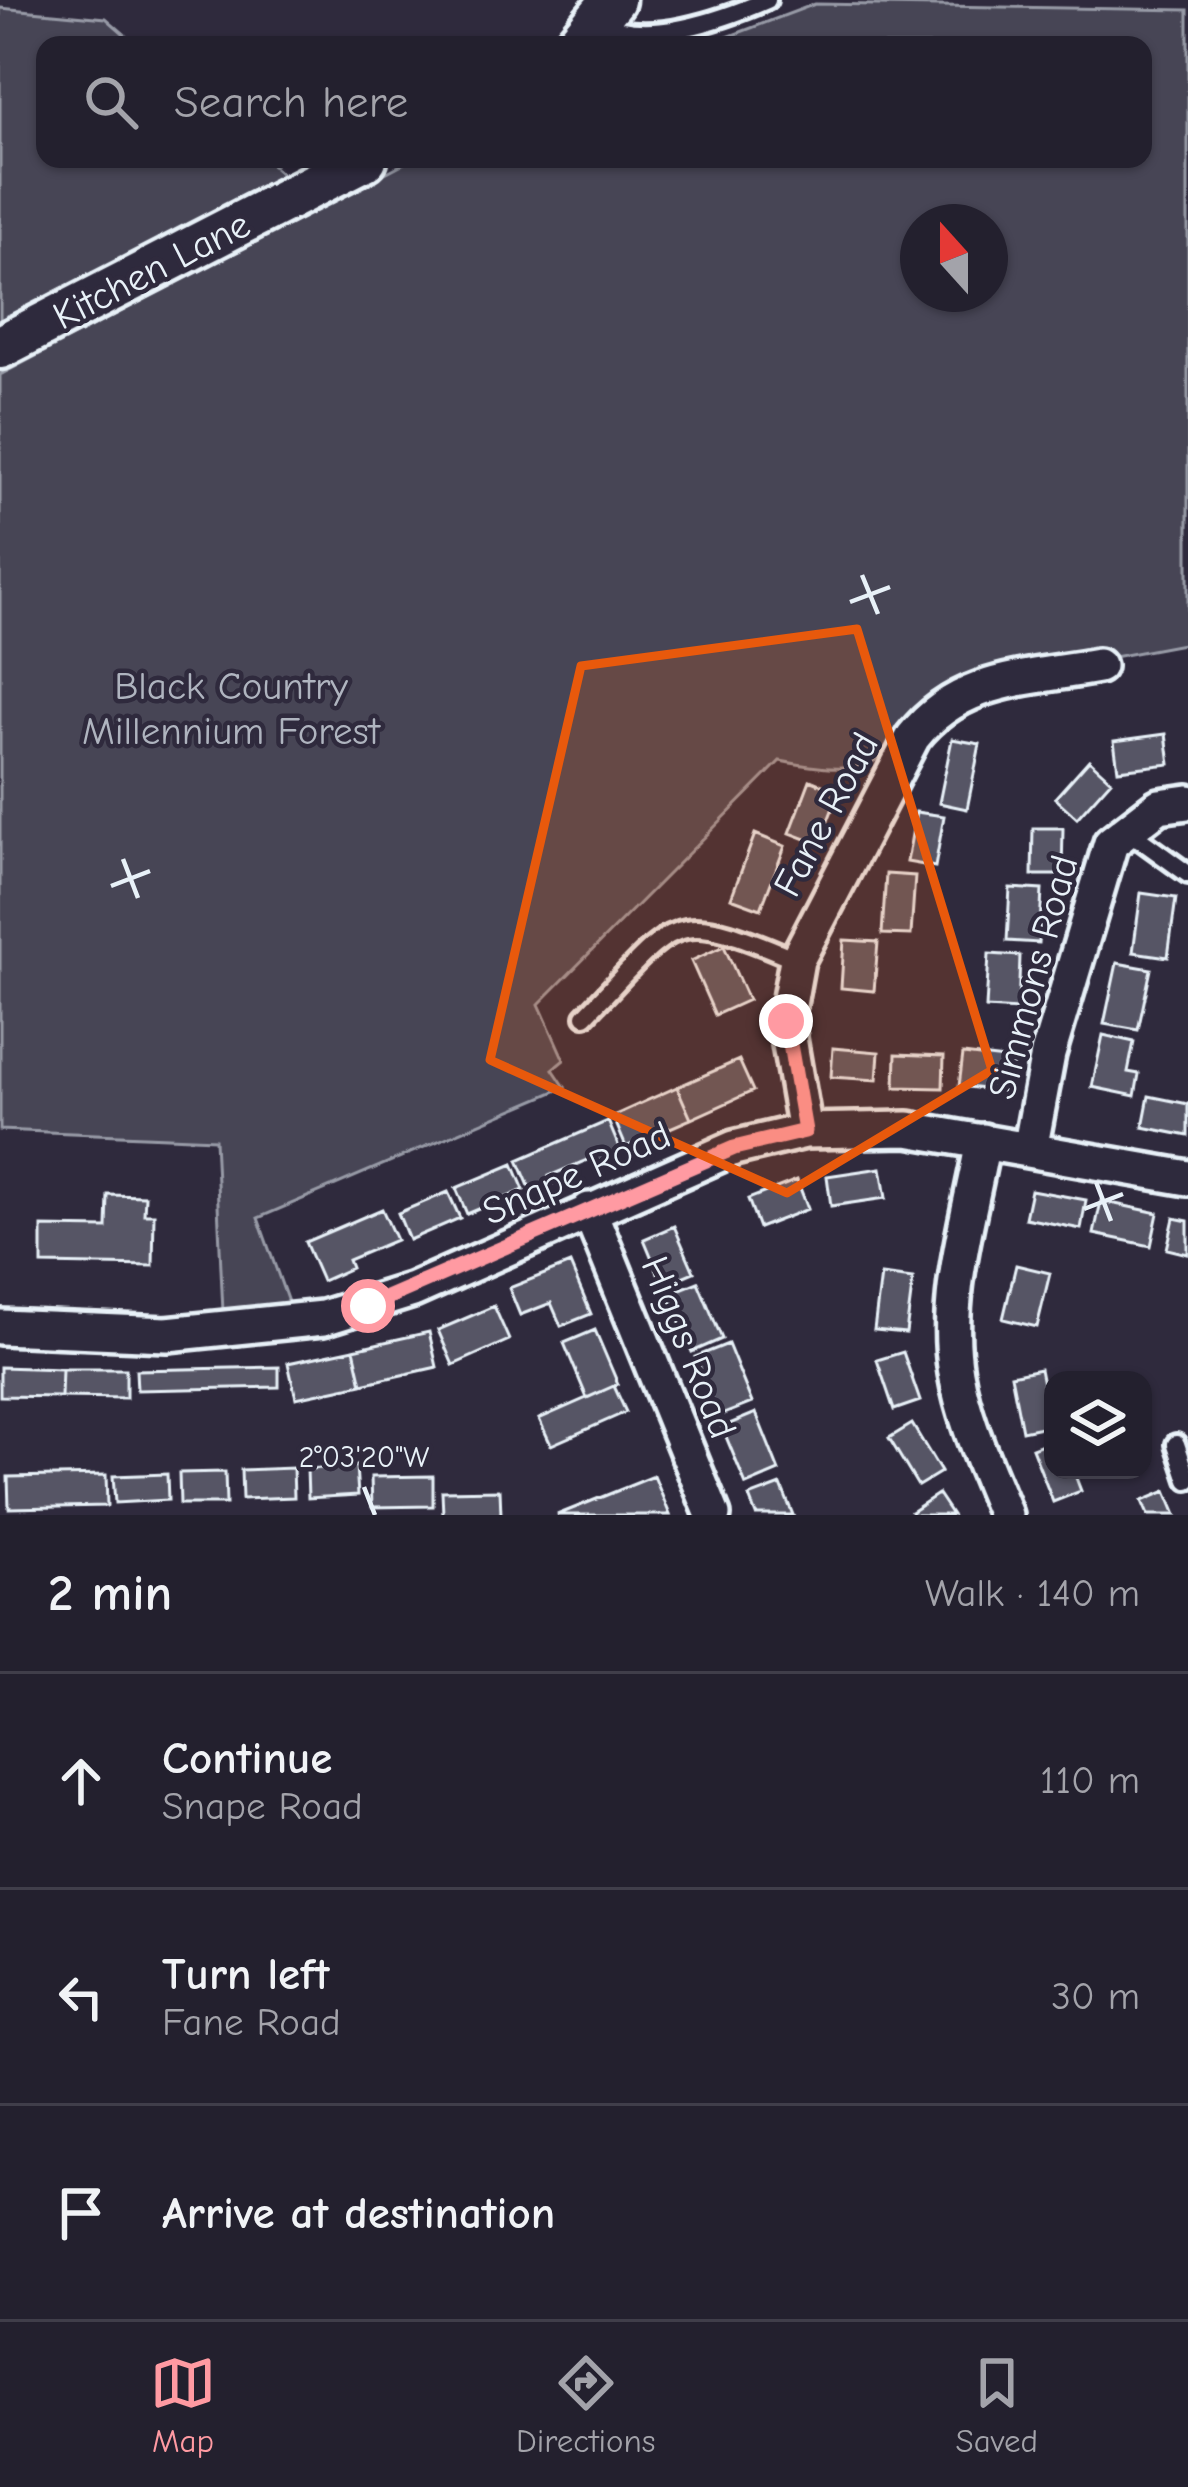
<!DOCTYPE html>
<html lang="en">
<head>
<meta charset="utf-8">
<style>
  :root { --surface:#23202e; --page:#2f2d3a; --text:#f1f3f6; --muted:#a3a3aa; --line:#403e4a; --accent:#ff9aa2 }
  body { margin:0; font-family:"Comic Neue",sans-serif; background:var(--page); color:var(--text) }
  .controls { position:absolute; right:36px; bottom:36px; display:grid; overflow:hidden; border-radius:24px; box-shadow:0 3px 9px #0004 }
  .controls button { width:108px; height:108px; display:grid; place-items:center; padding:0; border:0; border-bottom:3px solid var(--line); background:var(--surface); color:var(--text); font:60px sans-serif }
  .compass { position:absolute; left:900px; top:204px; width:108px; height:108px; border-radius:50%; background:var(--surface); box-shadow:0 3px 9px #0004; rotate:339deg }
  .stop { position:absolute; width:36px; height:36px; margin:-27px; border:9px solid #ff9aa2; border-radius:50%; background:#fff }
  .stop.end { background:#ff9aa2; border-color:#fff; box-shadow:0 3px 12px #0008 }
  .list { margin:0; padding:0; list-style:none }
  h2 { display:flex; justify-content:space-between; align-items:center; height:156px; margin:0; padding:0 48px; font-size:51px }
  h2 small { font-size:39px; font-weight:400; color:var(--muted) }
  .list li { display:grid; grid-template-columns:78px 1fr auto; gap:36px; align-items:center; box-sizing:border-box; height:216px; padding:0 48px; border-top:3px solid var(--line) }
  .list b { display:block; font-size:45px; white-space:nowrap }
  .list p { margin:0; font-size:39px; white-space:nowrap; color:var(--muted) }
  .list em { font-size:39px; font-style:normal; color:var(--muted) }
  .icon { flex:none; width:66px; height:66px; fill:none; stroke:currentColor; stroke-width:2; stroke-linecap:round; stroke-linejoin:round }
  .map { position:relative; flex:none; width:1188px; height:1515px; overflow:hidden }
  .search { position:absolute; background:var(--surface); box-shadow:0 3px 9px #0004; left:36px; right:36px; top:36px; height:132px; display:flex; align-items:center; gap:30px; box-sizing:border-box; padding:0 42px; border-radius:24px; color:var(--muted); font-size:45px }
  .sheet { height:804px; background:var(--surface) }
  nav { display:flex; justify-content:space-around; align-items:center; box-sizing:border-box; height:168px; border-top:3px solid var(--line); background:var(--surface); font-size:33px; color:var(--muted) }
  nav a { display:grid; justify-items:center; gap:6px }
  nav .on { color:var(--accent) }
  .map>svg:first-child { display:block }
</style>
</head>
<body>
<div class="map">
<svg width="1188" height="1515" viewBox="0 0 1188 1515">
  <rect width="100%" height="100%" fill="#2f2a3d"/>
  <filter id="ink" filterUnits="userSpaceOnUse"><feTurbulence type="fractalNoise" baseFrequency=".00833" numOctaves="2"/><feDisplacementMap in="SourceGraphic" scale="24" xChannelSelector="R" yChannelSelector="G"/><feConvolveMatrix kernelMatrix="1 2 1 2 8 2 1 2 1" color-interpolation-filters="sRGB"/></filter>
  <g filter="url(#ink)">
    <path fill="#464455" stroke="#979aa6" stroke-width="3" fill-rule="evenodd" d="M815 4 1188 10V643L943 689C884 764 878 780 780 761L539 1004 564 1060 553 1069 565 1087 258 1218 289 1305 223 1312 215 1139 0 1130V375L412 159H1143V45H706ZM918 222H990V294H918Z
      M0 8 106 18 137 45H45V159H265L283 175 0 321Z"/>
    <path fill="#575565" stroke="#e8f1f8" stroke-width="3" d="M1166 734 1170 764 1118 770 1114 741Z
      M952 739 980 744 967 809 939 803Z
      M1089 760 1111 780 1077 818 1055 798Z
      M810 780 839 792 819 844 790 833Z
      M916 812 944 816 935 867 907 862Z
      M1033 828H1063L1062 875H1032Z
      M755 834 785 846 761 909 731 898Z
      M886 874 915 876 911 935 882 934Z
      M1010 888 1042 890 1039 943 1007 941Z
      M1141 893 1176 898 1168 957 1133 952Z
      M844 940 878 942 874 991 841 988Z
      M724 946 748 1000 715 1015 691 961Z
      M989 954 1020 956 1018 1010 986 1008Z
      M1117 963 1151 969 1138 1030 1104 1024Z
      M1103 1035 1134 1042 1128 1072 1139 1074 1135 1096 1092 1087Z
      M833 1048 879 1052 877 1080 831 1077Z
      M896 1054 944 1056 943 1088 895 1087Z
      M963 1054 1013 1060 1009 1092 959 1086Z
      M739 1060 753 1091 691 1119 677 1087Z
      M677 1087 691 1119 626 1147 613 1116Z
      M1149 1096 1188 1104V1136L1143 1127Z
      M608 1121 621 1152 596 1163 594 1157 549 1176 552 1184 532 1193 518 1160Z
      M513 1164 524 1190 467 1214 456 1188Z
      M881 1168 886 1198 831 1206 827 1176Z
      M797 1180 808 1209 759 1228 748 1199Z
      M1031 1190 1086 1200 1081 1229 1025 1218Z
      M448 1192 460 1218 409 1240 398 1213Z
      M108 1195 145 1196 144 1214H154L153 1266 42 1264V1227L107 1228Z
      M1101 1201 1158 1213 1151 1246 1094 1234Z
      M382 1209 396 1240 348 1260 351 1268 322 1281 305 1242Z
      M1174 1218 1188 1221V1254L1167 1249Z
      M674 1226 694 1272 663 1285 644 1239Z
      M570 1264 591 1314 561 1326 551 1303 520 1315 509 1288Z
      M1016 1265 1050 1273 1037 1327 1003 1319Z
      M881 1275 913 1279 906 1333 874 1330Z
      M698 1282 722 1339 692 1352 668 1294Z
      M494 1306 509 1340 453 1365 438 1330Z
      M595 1330 618 1384 587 1398 564 1343Z
      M429 1332 437 1367 362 1384 354 1349Z
      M728 1344 752 1403 719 1416 695 1357Z
      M354 1349 362 1384 296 1398 288 1363Z
      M903 1352 920 1401 894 1410 877 1360Z
      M0 1367 62 1369 61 1397 0 1396Z
      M279 1367V1387L137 1390 136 1370Z
      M62 1369H126V1398L61 1397Z
      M1040 1369 1051 1425 1022 1431 1011 1375Z
      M614 1386 626 1412 551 1445 539 1419Z
      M756 1413 779 1471 746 1485 722 1427Z
      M912 1424 941 1472 918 1486 889 1438Z
      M1053 1440V1470H1073L1081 1491 1053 1502 1032 1448Z
      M356 1466 358 1495 308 1498 307 1469Z
      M293 1468 294 1497 242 1499 241 1470Z
      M225 1472 226 1504H180L179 1473Z
      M167 1474 168 1500 115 1503 113 1476Z
      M106 1475 107 1506 9 1508 8 1477Z
      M433 1476V1506L372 1507 371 1477Z
      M654 1476 670 1515H557Z
      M781 1485 793 1515H756L749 1497Z
      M500 1490 501 1515H443L442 1491Z
      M1166 1491 1176 1515H1148L1142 1501Z
      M938 1494 952 1515H913L911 1512Z"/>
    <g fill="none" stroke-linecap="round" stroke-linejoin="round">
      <defs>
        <path id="service" d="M601 21C642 49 726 18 767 0
          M1127 830 1188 874
          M585 1016C677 921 668 904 797 960
          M1176 1444 1188 1480"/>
        <path id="minor" d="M805 1131 786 1021 797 960 913 737C960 677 1027 679 1098 666
          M983 1141C970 1215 943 1297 956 1373 964 1422 987 1469 1005 1515
          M1030 1150 1048 1054 1111 843 1159 806 1188 802
          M589 1210 713 1515
          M0 1327 167 1334 323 1318 413 1290 734 1148 805 1131 908 1129 1188 1178"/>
        <path id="tertiary" d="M576 45 613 0
          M0 347 365 159"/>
      </defs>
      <use href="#service" stroke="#e8f1f8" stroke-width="26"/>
      <use href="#minor" stroke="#e8f1f8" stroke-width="42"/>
      <use href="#tertiary" stroke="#e8f1f8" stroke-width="51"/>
      <use href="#service" stroke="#2f2a3d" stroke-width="16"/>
      <use href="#minor" stroke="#2f2a3d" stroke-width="33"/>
      <use href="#tertiary" stroke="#2f2a3d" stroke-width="42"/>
    </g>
  </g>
  <g fill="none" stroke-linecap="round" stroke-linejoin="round" filter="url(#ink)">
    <path stroke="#ff9aa2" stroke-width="15" d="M368 1306 734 1148 805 1131 786 1021"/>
  </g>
  <path fill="#e8590c" fill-opacity="0.2" stroke="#e8590c" stroke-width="9" stroke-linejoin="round" d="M857 629 992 1070 787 1193 490 1060 581 666Z"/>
  <path fill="none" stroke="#e8f1f8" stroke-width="4.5" d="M862 575 878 614M850 602 890 587M123 859 138 898M111 886 150 871M1096 1182 1111 1221M1084 1209 1123 1194M364 1487 375 1515"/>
  <g text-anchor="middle" stroke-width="9" stroke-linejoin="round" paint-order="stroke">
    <g font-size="39" fill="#e8f1f8" stroke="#2f2a3d">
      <text transform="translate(151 269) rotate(-27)" y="14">Kitchen Lane</text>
      <text transform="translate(825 814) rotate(-62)" y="14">Fane Road</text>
      <text transform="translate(1032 977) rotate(-75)" y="14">Simmons Road</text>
      <text transform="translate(576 1172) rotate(-24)" y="14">Snape Road</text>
      <text transform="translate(690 1347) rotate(68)" y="14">Higgs Road</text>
    </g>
    <g font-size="39" fill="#afb4bf" stroke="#2f2a3d">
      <text x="231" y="699">Black Country<tspan x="231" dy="45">Millennium Forest</tspan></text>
    </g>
  </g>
  <g font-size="30" text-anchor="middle" fill="#e8f1f8" stroke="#2f2a3d" stroke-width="9" stroke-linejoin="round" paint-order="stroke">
    <text x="364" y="1467">2°03'20"W</text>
  </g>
</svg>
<div class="controls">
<button><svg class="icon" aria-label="layers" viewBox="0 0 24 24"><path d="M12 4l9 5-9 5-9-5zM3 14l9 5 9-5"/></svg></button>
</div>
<svg class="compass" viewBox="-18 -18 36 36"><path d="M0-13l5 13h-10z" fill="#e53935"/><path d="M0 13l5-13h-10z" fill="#a3a3aa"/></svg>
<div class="stop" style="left:368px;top:1306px"></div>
<div class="stop end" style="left:786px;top:1021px"></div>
<div class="search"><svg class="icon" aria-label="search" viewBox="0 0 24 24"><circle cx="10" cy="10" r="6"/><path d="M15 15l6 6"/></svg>Search here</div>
</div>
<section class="sheet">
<h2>2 min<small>Walk · 140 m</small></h2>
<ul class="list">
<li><svg class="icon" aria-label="ahead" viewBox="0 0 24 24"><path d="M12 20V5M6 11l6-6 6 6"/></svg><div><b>Continue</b><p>Snape Road</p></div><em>110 m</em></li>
<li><svg class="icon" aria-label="left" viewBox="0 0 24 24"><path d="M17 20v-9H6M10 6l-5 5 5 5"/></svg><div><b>Turn left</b><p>Fane Road</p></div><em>30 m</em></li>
<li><svg class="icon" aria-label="arrive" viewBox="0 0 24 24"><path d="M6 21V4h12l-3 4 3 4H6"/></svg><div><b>Arrive at destination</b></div></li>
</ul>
</section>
<nav>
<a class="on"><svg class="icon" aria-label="map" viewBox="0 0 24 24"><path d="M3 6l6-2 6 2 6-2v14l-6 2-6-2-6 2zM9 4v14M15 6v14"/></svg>Map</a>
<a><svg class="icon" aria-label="directions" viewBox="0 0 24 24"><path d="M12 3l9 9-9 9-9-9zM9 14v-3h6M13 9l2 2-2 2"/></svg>Directions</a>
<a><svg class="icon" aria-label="saved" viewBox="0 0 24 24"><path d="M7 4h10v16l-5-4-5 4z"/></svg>Saved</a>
</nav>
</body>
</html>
